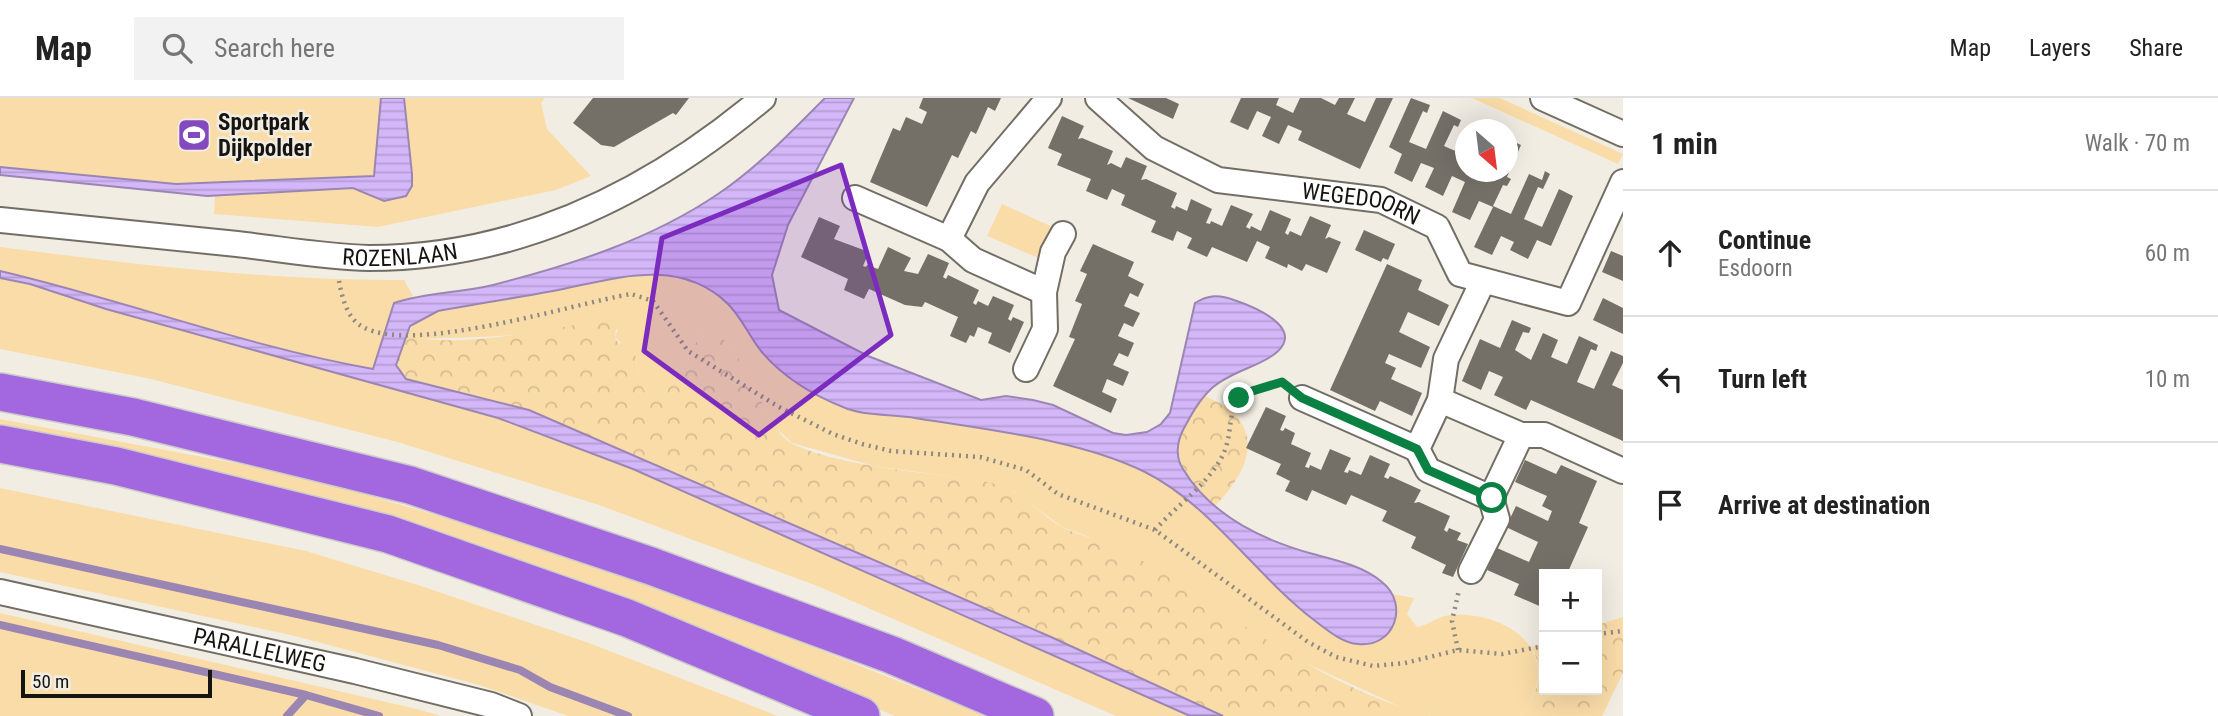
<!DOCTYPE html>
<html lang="en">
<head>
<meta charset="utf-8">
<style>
  :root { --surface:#fff; --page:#f2f2f2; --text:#222; --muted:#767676; --line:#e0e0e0 }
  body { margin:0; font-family:"Roboto Condensed",sans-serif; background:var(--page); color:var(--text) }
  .controls { position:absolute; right:21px; bottom:21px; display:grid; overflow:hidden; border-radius:0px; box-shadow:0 7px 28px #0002 }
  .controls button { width:63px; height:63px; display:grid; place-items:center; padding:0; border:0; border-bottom:2px solid var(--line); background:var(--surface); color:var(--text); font:35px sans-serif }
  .compass { position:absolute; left:1455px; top:21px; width:63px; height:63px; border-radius:50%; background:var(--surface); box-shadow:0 7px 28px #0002; rotate:152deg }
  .scale { position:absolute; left:21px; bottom:18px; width:191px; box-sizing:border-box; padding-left:7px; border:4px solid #161411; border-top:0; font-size:19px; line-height:24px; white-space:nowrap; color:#161411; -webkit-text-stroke:5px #f2ede3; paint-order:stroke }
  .stop { position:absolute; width:21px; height:21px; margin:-16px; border:5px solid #0b8043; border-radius:50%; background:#fff }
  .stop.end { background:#0b8043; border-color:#fff; box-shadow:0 2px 7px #0008 }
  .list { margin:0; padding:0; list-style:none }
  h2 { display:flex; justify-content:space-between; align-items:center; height:91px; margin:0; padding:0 28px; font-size:30px }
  h2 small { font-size:23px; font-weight:400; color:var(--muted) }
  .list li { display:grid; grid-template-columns:46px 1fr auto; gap:21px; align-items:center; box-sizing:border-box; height:126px; padding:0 28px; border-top:2px solid var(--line) }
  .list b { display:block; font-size:26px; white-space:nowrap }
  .list p { margin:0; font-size:23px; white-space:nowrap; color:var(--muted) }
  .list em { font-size:23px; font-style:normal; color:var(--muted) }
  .icon { flex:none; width:38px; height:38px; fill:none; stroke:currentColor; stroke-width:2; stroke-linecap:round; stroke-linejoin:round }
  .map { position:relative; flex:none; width:1623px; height:618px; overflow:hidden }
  header { display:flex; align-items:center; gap:42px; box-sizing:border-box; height:98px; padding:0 35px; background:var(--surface); border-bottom:2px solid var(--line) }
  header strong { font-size:33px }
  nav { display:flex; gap:38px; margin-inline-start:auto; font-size:24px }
  .search { width:490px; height:63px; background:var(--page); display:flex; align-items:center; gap:18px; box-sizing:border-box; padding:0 24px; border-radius:0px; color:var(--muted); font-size:26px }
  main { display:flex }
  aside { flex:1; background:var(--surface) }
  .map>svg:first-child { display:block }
</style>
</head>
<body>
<header>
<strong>Map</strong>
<div class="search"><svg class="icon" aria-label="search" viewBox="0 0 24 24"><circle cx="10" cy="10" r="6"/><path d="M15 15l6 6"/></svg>Search here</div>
<nav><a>Map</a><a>Layers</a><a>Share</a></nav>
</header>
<main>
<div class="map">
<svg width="1623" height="618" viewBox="0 0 1623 618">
  <defs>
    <pattern id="forest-crowns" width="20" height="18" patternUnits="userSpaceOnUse" patternTransform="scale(1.75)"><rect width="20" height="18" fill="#fadca8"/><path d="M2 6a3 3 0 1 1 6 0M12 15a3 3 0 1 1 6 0" fill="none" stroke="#d6bc90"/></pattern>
    <pattern id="water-rules" width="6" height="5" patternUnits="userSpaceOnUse" patternTransform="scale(1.75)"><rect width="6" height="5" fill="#d4b7f9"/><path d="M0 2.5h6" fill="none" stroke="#b59cd4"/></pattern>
  </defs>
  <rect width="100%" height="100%" fill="#f2ede3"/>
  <path fill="#fadca8" d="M0 0H390L384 85 182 92 0 73Z
    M404 0H545L541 5 547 31 591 78 556 92 378 129 214 116 215 97 353 90 384 103 412 88Z
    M1472 0H1500L1623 56 1618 66Z
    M1002 106 1057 131 1043 162 987 138Z
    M0 149C132 166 271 183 404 182L413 198 394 205 373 271C247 248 125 202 0 173Z
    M655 175C692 180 721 194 744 225 751 233 754 244 760 252 772 266 793 283 809 293 843 313 878 314 915 320 982 331 1053 339 1117 362 1201 392 1252 475 1321 527 1332 535 1346 545 1359 546 1387 548 1402 519 1392 496L1414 500 1407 516 1417 529C1430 527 1438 517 1452 517 1514 514 1566 559 1521 618H1431L1405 611 1297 561 1122 451 1062 429 1014 393 976 382 874 368 792 345 776 330 729 247 702 235 665 295 655 303C638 296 637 265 634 249H625L615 239 618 231 482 239 417 241 406 237 416 223 438 213 592 183Z
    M0 180 30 186 106 211 498 320 633 371 1190 618H1116L820 489 599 407 401 345 151 281 0 251Z
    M0 321 299 377 552 451 715 510 986 618H895L596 494 286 390 0 328Z
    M0 390 306 453 418 487 589 545 778 618H568L479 587 295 538 0 474Z
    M0 515 421 612 441 618H0Z"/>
  <path fill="url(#forest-crowns)" d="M612 220 617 222 615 239 618 245 634 249C637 265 638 296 655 302L665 295 702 235C739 224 762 329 791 345 830 365 902 372 946 378 968 381 993 382 1013 393 1030 402 1043 418 1060 428 1079 439 1104 441 1124 452 1225 510 1317 588 1431 618H1223L1051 539 529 312 406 281 396 267 406 237C453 253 561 229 612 220Z
    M1205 298C1266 323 1255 367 1215 408 1172 367 1164 346 1205 298Z
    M1623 519V575L1602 618H1521C1537 597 1546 573 1531 549L1544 545V592H1597V527Z"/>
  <path fill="url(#water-rules)" stroke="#9b86b3" stroke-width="2" d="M381 0H404L412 76V88L406 98 384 103 353 90 207 98 0 77V69L176 86 374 78Z
    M825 0H854L788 127 772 177 779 212 868 258 981 302 1006 298 1033 302 1053 307 1113 335 1126 337 1147 334 1161 326 1170 315 1195 205C1208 197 1219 196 1234 202 1252 208 1305 229 1277 254 1262 268 1231 273 1212 290 1199 302 1191 317 1183 332 1177 344 1175 359 1183 371 1211 418 1262 442 1313 456 1336 462 1363 468 1382 484 1410 507 1394 550 1358 546 1342 545 1326 531 1314 522 1255 477 1211 407 1145 374 1079 341 981 331 909 319 888 316 863 318 843 309 813 297 782 278 761 253 749 238 742 220 728 206 677 157 612 182 553 193 515 200 476 206 438 213L410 228 396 267 406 281 529 312 1051 539 1223 618H1190L633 371 498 320 106 211 30 186 0 180V173C124 202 248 249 373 271L394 205C426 194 460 195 493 187 571 167 650 142 718 96 758 69 791 34 825 0Z"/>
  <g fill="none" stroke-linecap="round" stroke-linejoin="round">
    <path stroke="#9b86b3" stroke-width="8" d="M0 451 438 547 520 572 550 589 628 618
      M0 527 306 597 287 618
      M306 597 379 618"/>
  </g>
  <path fill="#746f67" d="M593 0H689L676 17 673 15 614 49 601 47 573 25Z
    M923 0H1001L995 13 988 9 976 36 971 33 958 60 952 57 927 109 870 84 893 30 900 33 906 19 922 26 927 14 919 10Z
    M1128 0H1166L1179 6 1173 21Z
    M1241 0H1279L1276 7 1293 15 1300 0H1321L1335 7 1339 0H1355L1347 16 1365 24 1376 0H1393L1360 71 1298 42 1302 33 1288 27 1279 46 1262 38 1271 19 1257 13 1248 32 1230 24Z
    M1411 0 1430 7 1427 15 1423 13 1409 44 1426 51 1443 13 1461 22 1458 29 1454 27 1444 48 1462 56 1465 48V74L1488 80 1491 74H1508V41L1521 47 1507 79 1511 81 1507 88 1503 87 1493 108 1511 116 1529 76 1542 82 1545 73 1550 76 1543 91 1538 89 1524 121 1542 129 1559 91 1573 98 1551 148 1537 142 1528 161 1510 152 1514 144 1501 138 1492 157 1474 149 1493 109 1479 103 1470 122 1452 114 1465 84 1452 78 1443 98 1425 89 1434 70 1421 65 1412 84 1394 75 1402 56 1389 49Z
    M1062 18 1084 28 1078 41 1082 40 1113 53 1107 67 1111 65 1121 70 1126 59 1147 68 1141 82 1146 81 1177 95 1171 109 1175 111 1176 108 1187 113 1191 101 1212 111 1206 125 1210 126 1211 123 1222 128 1231 107 1253 116 1246 129 1250 131 1251 128 1261 133 1270 112 1291 121 1285 135 1288 137 1290 133 1301 138 1310 118 1331 127 1325 141 1329 139 1341 144 1327 175 1306 166 1302 173 1288 166 1287 170 1265 160 1270 149 1257 143 1247 164 1212 149 1207 159 1187 150 1192 140 1177 133 1173 143 1151 134 1156 123 1121 107 1125 97 1112 91 1107 102 1086 93 1091 81 1057 67 1062 56 1048 50Z
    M819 119 840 128 834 141 869 154 863 168 866 169 867 167 878 171 888 149 911 160 904 173 918 176 928 156 949 165 943 179 946 181 948 177 979 192 973 205 976 207 978 203 988 208 993 198 1014 207 1008 221 1011 223 1013 219 1024 224 1010 255 988 245 992 235 978 229 974 239 970 237 966 245 950 238 958 219 925 204 922 209 905 207 869 191 864 201 844 192 848 181 801 159Z
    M1364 132 1395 146 1388 162 1383 160 1381 164 1355 152Z
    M1093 146 1134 164 1128 178 1144 186 1138 199 1130 195 1124 208 1140 215 1133 229 1124 225 1118 238 1134 245 1128 259 1119 255 1113 267 1129 274 1123 288 1107 281 1102 294 1117 301 1111 315 1053 288 1075 241 1069 239 1082 206 1075 203 1087 176 1080 173Z
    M1611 153 1623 158V183L1602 174Z
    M1387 166 1422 182 1418 192 1449 207 1439 228 1408 214 1399 234 1430 249 1421 270 1389 256 1385 265 1396 270 1391 281 1422 295 1412 318 1380 303 1375 313 1330 292Z
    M1603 200 1623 210V236L1593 222Z
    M1512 222 1531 230 1529 235 1523 234 1515 252 1531 262 1543 235 1558 242 1551 259 1567 266 1579 238 1598 247 1596 253 1591 251 1577 284 1594 291 1611 253 1623 258V265L1612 287 1623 292V343L1531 302 1526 312 1494 297 1503 279 1489 273 1481 292 1462 283 1480 241 1500 250Z
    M1266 309 1286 318 1280 332 1283 333 1285 330 1295 335 1291 346 1311 355 1305 369 1309 370 1310 367 1321 372 1330 351 1351 360 1344 374 1348 375 1349 372 1361 377 1370 357 1390 366 1384 379 1388 381 1390 378 1421 392 1414 405 1419 404 1450 418 1444 432 1447 434 1449 430 1461 435 1457 442 1468 446 1453 479 1442 475 1446 467 1411 450 1416 439 1382 423 1387 413 1351 397 1346 407 1312 392 1307 403 1285 393 1290 383 1276 376 1281 366 1246 350Z
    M1525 362 1556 376 1561 367 1597 383 1579 425 1588 429 1567 476H1544V510L1514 497 1519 486 1487 472 1497 450 1529 464 1538 444 1506 429 1516 408 1548 423 1552 413 1542 408 1547 398 1515 384Z"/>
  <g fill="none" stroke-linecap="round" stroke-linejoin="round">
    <defs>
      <g id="minor">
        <path id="s1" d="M1098 0 1154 50 1218 82 1381 102 1437 129 1460 176 1568 205 1623 84"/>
        <path d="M1543 0 1623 36"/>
        <path d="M855 100 949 141 973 162 1044 194 1045 231 1026 271"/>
        <path id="s2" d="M0 122C79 130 158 138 237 146 281 151 326 159 369 160 520 160 650 95 763 0"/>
        <path d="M949 141 977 85 1049 0"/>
        <path d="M1482 185 1446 261 1440 302 1417 351 1428 372 1491 400"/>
        <path d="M1044 194 1053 154 1063 136"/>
        <path d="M1302 300 1417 351"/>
        <path d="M1440 302 1521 337"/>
        <path d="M1471 473 1497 421 1491 400 1521 337H1544L1623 373"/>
        <path id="s3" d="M0 494 355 573 491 607 519 618"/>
      </g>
      <path id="highway" d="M0 294 133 319 410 387 651 468 892 557 1035 618
        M0 346 116 368 388 436 627 520 861 618"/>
    </defs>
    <use href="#minor" stroke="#736e65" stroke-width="28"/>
    <use href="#highway" stroke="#cccbcb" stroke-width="40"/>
    <path stroke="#8d8982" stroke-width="4.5" stroke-dasharray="2 5" stroke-linecap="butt" d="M339 183C342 199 347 221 363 229 413 257 572 206 631 196L653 203 688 253 779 309 833 336 862 346 891 353 980 359 1026 372 1058 396 1155 432 1308 544 1336 559 1373 568 1405 565 1458 552 1502 556 1544 548
      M1155 432C1175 409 1203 390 1219 364 1243 326 1210 293 1283 285
      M1597 536 1623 533
      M1458 552 1452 523 1459 492"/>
    <use href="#minor" stroke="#fff" stroke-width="24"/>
    <use href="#highway" stroke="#a368e0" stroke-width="37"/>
  </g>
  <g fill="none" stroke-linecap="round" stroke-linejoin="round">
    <path stroke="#0b8043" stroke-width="9" d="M1239 300 1249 294 1282 284 1302 300 1417 351 1428 372 1492 400"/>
  </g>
  <path fill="#7b2cbf" fill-opacity="0.2" stroke="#7b2cbf" stroke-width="5" stroke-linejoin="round" d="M841 67 891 237 759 337 644 253 662 140Z"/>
  <defs>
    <symbol id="stadium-square" viewBox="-11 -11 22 22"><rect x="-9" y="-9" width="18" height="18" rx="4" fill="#8549bf" stroke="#f2ede3"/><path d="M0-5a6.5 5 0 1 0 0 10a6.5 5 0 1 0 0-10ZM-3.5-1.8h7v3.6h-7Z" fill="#fff"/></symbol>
  </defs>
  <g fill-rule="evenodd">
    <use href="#stadium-square" x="175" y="18" width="38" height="38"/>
  </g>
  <g text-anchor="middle" stroke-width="5" stroke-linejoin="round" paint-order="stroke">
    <g font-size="23" font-weight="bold" fill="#161411" stroke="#f2ede3" text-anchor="start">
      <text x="218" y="32">Sportpark<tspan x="218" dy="26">Dijkpolder</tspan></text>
    </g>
    <g font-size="23" fill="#161411" stroke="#f2ede3">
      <text dy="8" stroke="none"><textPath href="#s1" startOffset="292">WEGEDOORN</textPath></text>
      <text dy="8" stroke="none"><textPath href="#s2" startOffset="402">ROZENLAAN</textPath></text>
      <text dy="8" stroke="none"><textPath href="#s3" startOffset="266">PARALLELWEG</textPath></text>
    </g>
  </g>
</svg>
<div class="controls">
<button>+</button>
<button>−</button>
</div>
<svg class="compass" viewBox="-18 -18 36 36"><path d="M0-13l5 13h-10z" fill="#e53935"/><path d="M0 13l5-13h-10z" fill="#767676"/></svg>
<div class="scale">50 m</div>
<div class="stop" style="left:1492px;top:400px"></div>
<div class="stop end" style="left:1239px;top:300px"></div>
</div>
<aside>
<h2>1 min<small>Walk · 70 m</small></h2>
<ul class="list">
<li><svg class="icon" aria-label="ahead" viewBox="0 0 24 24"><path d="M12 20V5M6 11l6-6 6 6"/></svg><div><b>Continue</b><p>Esdoorn</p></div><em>60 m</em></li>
<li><svg class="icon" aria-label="left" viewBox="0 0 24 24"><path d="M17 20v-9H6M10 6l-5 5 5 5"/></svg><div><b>Turn left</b></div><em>10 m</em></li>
<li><svg class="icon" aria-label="arrive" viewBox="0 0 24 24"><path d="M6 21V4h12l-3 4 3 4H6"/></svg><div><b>Arrive at destination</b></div></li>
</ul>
</aside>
</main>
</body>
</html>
